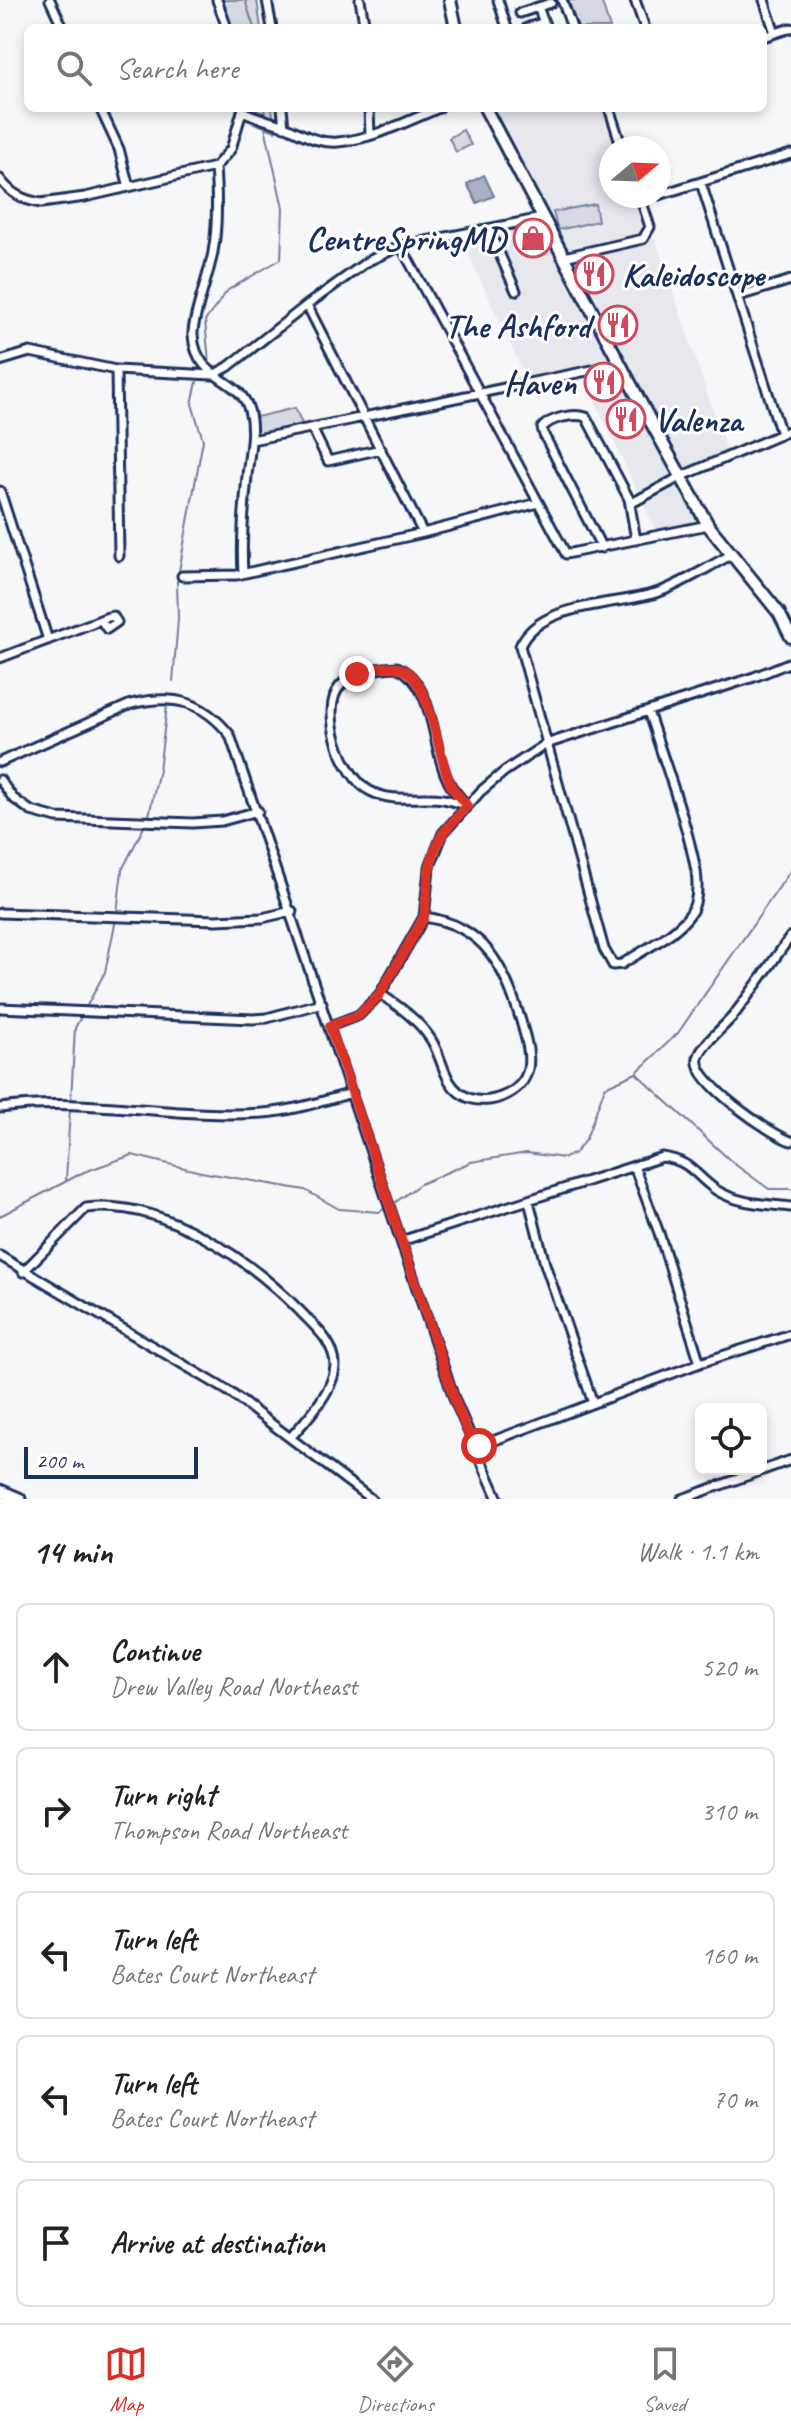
<!DOCTYPE html>
<html lang="en">
<head>
<meta charset="utf-8">
<style>
  :root { --surface:#fff; --page:#f2f2f2; --text:#222; --muted:#767676; --line:#e0e0e0; --accent:#d93025 }
  body { margin:0; font-family:Caveat,sans-serif; background:var(--page); color:var(--text) }
  .controls { position:absolute; right:24px; bottom:24px; display:grid; overflow:hidden; border-radius:12px; box-shadow:0 4px 12px #0003 }
  .controls button { width:72px; height:72px; display:grid; place-items:center; padding:0; border:0; border-bottom:2px solid var(--line); background:var(--surface); color:var(--text); font:40px sans-serif }
  .compass { position:absolute; left:599px; top:136px; width:72px; height:72px; border-radius:50%; background:var(--surface); box-shadow:0 4px 12px #0003; rotate:71deg }
  .scale { position:absolute; left:24px; bottom:20px; width:174px; box-sizing:border-box; padding-left:8px; border:4px solid #1b2f5e; border-top:0; font-size:22px; line-height:28px; white-space:nowrap; color:#1b2f5e; -webkit-text-stroke:6px #fff; paint-order:stroke }
  .stop { position:absolute; width:24px; height:24px; margin:-18px; border:6px solid #d93025; border-radius:50%; background:#fff }
  .stop.end { background:#d93025; border-color:#fff; box-shadow:0 2px 8px #0008 }
  .list { margin:0; padding:0; list-style:none }
  h2 { display:flex; justify-content:space-between; align-items:center; height:104px; margin:0; padding:0 32px; font-size:34px }
  h2 small { font-size:26px; font-weight:400; color:var(--muted) }
  .list li { display:grid; grid-template-columns:52px 1fr auto; gap:24px; align-items:center; box-sizing:border-box; height:128px; margin:0 16px 16px; padding:0 16px; border:2px solid var(--line); border-radius:12px }
  .list b { display:block; font-size:30px; white-space:nowrap }
  .list p { margin:0; font-size:26px; white-space:nowrap; color:var(--muted) }
  .list em { font-size:26px; font-style:normal; color:var(--muted) }
  .icon { flex:none; width:44px; height:44px; fill:none; stroke:currentColor; stroke-width:2; stroke-linecap:round; stroke-linejoin:round }
  .map { position:relative; flex:none; width:791px; height:1499px; overflow:hidden }
  .search { position:absolute; background:var(--surface); box-shadow:0 4px 12px #0003; left:24px; right:24px; top:24px; height:88px; display:flex; align-items:center; gap:20px; box-sizing:border-box; padding:0 28px; border-radius:12px; color:var(--muted); font-size:30px }
  .sheet { height:824px; background:var(--surface) }
  nav { display:flex; justify-content:space-around; align-items:center; box-sizing:border-box; height:112px; border-top:2px solid var(--line); background:var(--surface); font-size:22px; color:var(--muted) }
  nav a { display:grid; justify-items:center; gap:4px }
  nav .on { color:var(--accent) }
  .map>svg:first-child { display:block }
</style>
</head>
<body>
<div class="map">
<svg width="791" height="1499" viewBox="0 0 791 1499">
  <rect width="100%" height="100%" fill="#f6f7f9"/>
  <filter id="ink" filterUnits="userSpaceOnUse"><feTurbulence type="fractalNoise" baseFrequency=".0125" numOctaves="2"/><feDisplacementMap in="SourceGraphic" scale="16" xChannelSelector="R" yChannelSelector="G"/><feConvolveMatrix kernelMatrix="1 2 1 2 8 2 1 2 1" color-interpolation-filters="sRGB"/></filter>
  <g filter="url(#ink)">
    <path fill="#e6e8ee" d="M490 108H590L598 112 601 108H612L625 148H611V196H640L646 216 638 242 655 238 729 458 680 477 707 526 656 531 585 380 531 389 460 236 538 222Z"/>
    <path fill="#d6d9e2" stroke="#7884a0" stroke-width="2" d="M216 0H257L261 28H226Z
      M568 0H601L610 28H578Z
      M237 108H272L275 131 235 116Z
      M463 130 471 145 456 152 449 138Z
      M595 204 598 221 558 230 553 212Z
      M295 408 303 426 254 437 252 418Z"/>
    <path fill="#a9b0c1" stroke="#707c99" stroke-width="2" d="M484 175 494 196 477 203 467 184Z"/>
    <g fill="none" stroke-linecap="round" stroke-linejoin="round">
      <path stroke="#707c99" stroke-width="2" d="M245 0 254 28
        M264 108 265 116
        M209 362 205 321 228 290 281 259 283 208 265 127
        M173 681 178 619 177 582 203 440 192 404 197 382
        M148 820 159 770 167 706
        M117 913 122 870 145 825
        M636 1073 733 1163 769 1189H791
        M71 1100 75 1028 105 972 116 919
        M66 1180 70 1107
        M393 1204 420 1184 471 1162 527 1153 564 1158 575 1153 586 1139 605 1087 636 1073 678 1033 791 870
        M0 1216 84 1172 132 1155 201 1172 305 1190 339 1209 379 1212 387 1207"/>
      <defs>
        <path id="street" d="M50 0 63 28
          M217 0 227 28
          M267 0 272 28
          M360 0 365 28
          M498 0 507 28
          M562 0 572 28
          M635 0 645 28
          M764 0 775 33
          M520 13 538 7
          M527 28 544 22
          M546 28 538 7 551 3
          M763 37 791 28
          M100 108 119 149 129 187
          M282 108 284 127
          M369 108 370 135
          M609 108 622 148
          M243 111C256 118 270 121 284 126 301 133 317 144 338 142 373 139 408 121 439 108
          M215 167C217 195 218 225 213 252 210 272 192 319 193 335 196 382 240 376 249 410 255 431 249 454 247 476 244 509 241 541 243 573
          M0 179C11 194 23 200 41 203L85 197 215 167 231 149 243 108
          M701 183 781 434
          M659 195 791 154
          M489 230 516 291
          M401 246 566 554 708 525
          M564 257 643 239 650 227 640 196
          M739 296 791 280
          M307 305 423 533
          M0 361 30 352 116 370 213 375 228 367 307 305 368 261 401 246 542 218
          M116 370 119 556
          M312 428 328 461 381 449
          M252 440 621 364
          M0 491 48 640
          M630 504 680 477 791 430
          M602 548 544 435 542 428C550 418 573 413 586 417L629 499 636 540
          M182 576 237 575 423 533 538 503
          M0 658 108 617 113 616 117 622 107 629 101 620
          M397 667C438 686 430 752 451 786 456 793 462 800 467 806 460 804 451 800 443 799 418 795 395 804 370 791 343 777 319 711 340 686 355 670 377 668 397 667Z
          M648 711C664 762 686 818 696 871 698 886 698 906 687 918 671 937 643 950 622 964L613 965 604 949 520 646C540 601 619 606 659 592 684 583 707 567 731 555
          M0 762 131 704C173 694 202 700 230 735L455 1401 498 1499
          M0 780 13 798 31 811 57 818 193 823 222 821 258 811
          M0 913 216 920 262 918 292 911
          M791 936C772 962 753 990 733 1016 723 1028 703 1043 698 1058 692 1081 772 1135 791 1141
          M380 994C400 1007 417 1019 430 1038 444 1058 442 1087 469 1098 490 1106 523 1093 528 1069 531 1053 525 1036 521 1021 505 968 485 925 424 917
          M0 1008 253 1019 267 1018 322 1003
          M330 1026 359 1015 380 994 424 917 429 869 443 833 481 791 505 771 546 744 754 677 791 662
          M0 1108C87 1096 175 1119 263 1113 293 1111 323 1101 352 1093
          M634 1166 659 1233 700 1363
          M529 1201 545 1264 593 1403
          M401 1241 662 1157C692 1161 694 1175 716 1190 738 1204 766 1204 791 1207
          M0 1256 228 1391 371 1499
          M23 1272 86 1208C162 1198 250 1260 300 1311 315 1327 335 1343 335 1366 334 1391 306 1420 290 1438
          M474 1448 700 1363 791 1334
          M682 1499 791 1460"/>
        <path id="secondary" d="M450 0 456 28
          M485 108 653 426 708 525 779 613 791 637"/>
        <path id="primary" d="M0 1491 19 1499"/>
      </defs>
      <use href="#street" stroke="#1b2f5e" stroke-width="13"/>
      <use href="#secondary" stroke="#1b2f5e" stroke-width="16"/>
      <use href="#primary" stroke="#1b2f5e" stroke-width="17"/>
      <use href="#street" stroke="#fff" stroke-width="7"/>
      <use href="#secondary" stroke="#fff" stroke-width="10"/>
      <use href="#primary" stroke="#fff" stroke-width="11"/>
    </g>
  </g>
  <g fill="none" stroke-linecap="round" stroke-linejoin="round" filter="url(#ink)">
    <path stroke="#d93025" stroke-width="10" d="M357 674C371 669 392 662 406 671 431 687 438 753 449 781 452 790 461 798 467 806L443 833 434 852 429 869 424 917 380 994 359 1015 330 1026 455 1401 474 1448 479 1446"/>
  </g>
  <defs>
    <symbol id="shop-ring" viewBox="-11 -11 22 22"><circle r="9.5" fill="#fff" stroke="#d1495b" stroke-width="1.5"/><path d="M-5-2.5h2.3a2.7 3.5 0 0 1 5.4 0H5L5.5 6h-11ZM-1.5-2.5h3a1.5 2.3 0 0 0-3 0Z" fill="#d1495b"/></symbol>
    <symbol id="restaurant-ring" viewBox="-11 -11 22 22"><circle r="9.5" fill="#fff" stroke="#d1495b" stroke-width="1.5"/><path d="M-5-6h1v4h1v-4h1v4h1v-4h1v5L-1.5 .5V6h-2V.5L-5-1ZM5-6V6H3V1.5H1.5Q1.5-4 5-6Z" fill="#d1495b"/></symbol>
  </defs>
  <g fill-rule="evenodd">
    <use href="#shop-ring" x="511" y="216" width="44" height="44"/>
    <use href="#restaurant-ring" x="572" y="252" width="44" height="44"/>
    <use href="#restaurant-ring" x="596" y="303" width="44" height="44"/>
    <use href="#restaurant-ring" x="582" y="360" width="44" height="44"/>
    <use href="#restaurant-ring" x="604" y="397" width="44" height="44"/>
  </g>
  <g text-anchor="middle" stroke-width="6" stroke-linejoin="round" paint-order="stroke">
    <g font-size="34" font-weight="bold" fill="#1b2f5e" stroke="#fff" text-anchor="end">
      <text x="505" y="250">CentreSpringMD</text>
      <text x="622" y="286" text-anchor="start">Kaleidoscope</text>
      <text x="590" y="337">The Ashford</text>
      <text x="576" y="394">Haven</text>
      <text x="654" y="431" text-anchor="start">Valenza</text>
    </g>
  </g>
</svg>
<div class="controls">
<button><svg class="icon" aria-label="locate" viewBox="0 0 24 24"><circle cx="12" cy="12" r="6"/><path d="M12 2v4M12 18v4M2 12h4M18 12h4"/></svg></button>
</div>
<svg class="compass" viewBox="-18 -18 36 36"><path d="M0-13l5 13h-10z" fill="#e53935"/><path d="M0 13l5-13h-10z" fill="#767676"/></svg>
<div class="scale">200 m</div>
<div class="stop" style="left:479px;top:1446px"></div>
<div class="stop end" style="left:357px;top:674px"></div>
<div class="search"><svg class="icon" aria-label="search" viewBox="0 0 24 24"><circle cx="10" cy="10" r="6"/><path d="M15 15l6 6"/></svg>Search here</div>
</div>
<section class="sheet">
<h2>14 min<small>Walk · 1.1 km</small></h2>
<ul class="list">
<li><svg class="icon" aria-label="ahead" viewBox="0 0 24 24"><path d="M12 20V5M6 11l6-6 6 6"/></svg><div><b>Continue</b><p>Drew Valley Road Northeast</p></div><em>520 m</em></li>
<li><svg class="icon" aria-label="right" viewBox="0 0 24 24"><path d="M7 20v-9h11M14 6l5 5-5 5"/></svg><div><b>Turn right</b><p>Thompson Road Northeast</p></div><em>310 m</em></li>
<li><svg class="icon" aria-label="left" viewBox="0 0 24 24"><path d="M17 20v-9H6M10 6l-5 5 5 5"/></svg><div><b>Turn left</b><p>Bates Court Northeast</p></div><em>160 m</em></li>
<li><svg class="icon" aria-label="left" viewBox="0 0 24 24"><path d="M17 20v-9H6M10 6l-5 5 5 5"/></svg><div><b>Turn left</b><p>Bates Court Northeast</p></div><em>70 m</em></li>
<li><svg class="icon" aria-label="arrive" viewBox="0 0 24 24"><path d="M6 21V4h12l-3 4 3 4H6"/></svg><div><b>Arrive at destination</b></div></li>
</ul>
</section>
<nav>
<a class="on"><svg class="icon" aria-label="map" viewBox="0 0 24 24"><path d="M3 6l6-2 6 2 6-2v14l-6 2-6-2-6 2zM9 4v14M15 6v14"/></svg>Map</a>
<a><svg class="icon" aria-label="directions" viewBox="0 0 24 24"><path d="M12 3l9 9-9 9-9-9zM9 14v-3h6M13 9l2 2-2 2"/></svg>Directions</a>
<a><svg class="icon" aria-label="saved" viewBox="0 0 24 24"><path d="M7 4h10v16l-5-4-5 4z"/></svg>Saved</a>
</nav>
</body>
</html>
